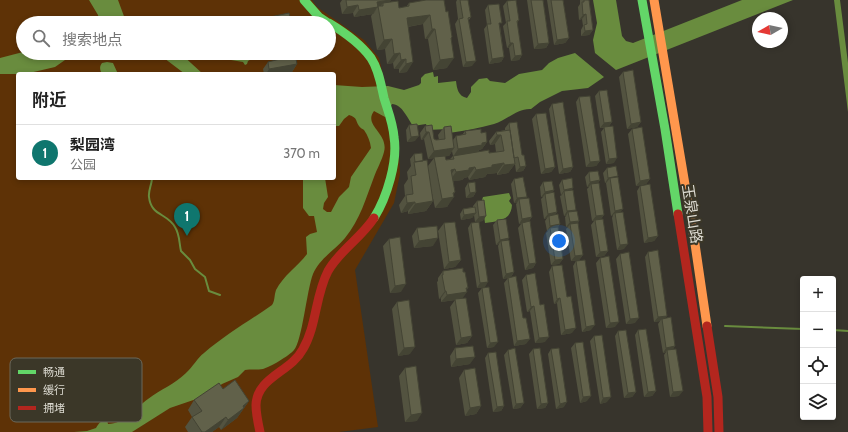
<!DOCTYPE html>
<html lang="zh">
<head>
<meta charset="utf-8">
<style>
  :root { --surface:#fff; --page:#f6f6f6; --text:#222; --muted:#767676; --line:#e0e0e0; --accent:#0f766e }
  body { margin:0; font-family:Cabin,"Noto Sans SC",sans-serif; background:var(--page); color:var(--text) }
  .controls { position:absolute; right:12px; bottom:12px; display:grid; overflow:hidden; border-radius:4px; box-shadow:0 2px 6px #0003 }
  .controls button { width:36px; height:36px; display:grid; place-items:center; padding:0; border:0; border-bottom:1px solid var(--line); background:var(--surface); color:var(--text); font:20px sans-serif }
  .compass { position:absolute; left:752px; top:12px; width:36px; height:36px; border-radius:50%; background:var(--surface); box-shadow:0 2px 6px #0003; rotate:261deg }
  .you { position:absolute; left:559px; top:241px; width:14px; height:14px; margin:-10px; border:3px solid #fff; border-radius:50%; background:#1a73e8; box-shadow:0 0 0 6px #1a73e833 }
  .badge { display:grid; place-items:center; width:26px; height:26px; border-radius:50%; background:var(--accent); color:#fff; font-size:13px; font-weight:700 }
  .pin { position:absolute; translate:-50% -33px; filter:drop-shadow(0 1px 2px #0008) }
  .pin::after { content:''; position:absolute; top:21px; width:14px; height:12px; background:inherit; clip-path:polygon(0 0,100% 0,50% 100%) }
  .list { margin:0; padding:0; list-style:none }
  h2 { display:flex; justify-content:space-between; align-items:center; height:52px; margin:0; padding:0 16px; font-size:17px }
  h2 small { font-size:13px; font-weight:400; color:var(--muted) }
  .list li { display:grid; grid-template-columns:26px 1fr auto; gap:12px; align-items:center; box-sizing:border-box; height:56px; padding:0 16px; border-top:1px solid var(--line) }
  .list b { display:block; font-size:15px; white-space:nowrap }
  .list p { margin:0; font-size:13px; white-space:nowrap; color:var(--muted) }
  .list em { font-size:13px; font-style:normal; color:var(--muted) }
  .icon { flex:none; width:22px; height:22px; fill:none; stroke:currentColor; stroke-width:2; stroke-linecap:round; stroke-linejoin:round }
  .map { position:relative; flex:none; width:848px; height:432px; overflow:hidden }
  .search { position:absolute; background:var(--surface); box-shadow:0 2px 6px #0003; left:16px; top:16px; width:320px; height:44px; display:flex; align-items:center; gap:10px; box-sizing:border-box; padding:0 14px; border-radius:22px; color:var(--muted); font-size:15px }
  .panel { position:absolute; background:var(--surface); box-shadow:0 2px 6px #0003; left:16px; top:72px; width:320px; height:108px; border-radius:4px }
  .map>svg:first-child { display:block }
</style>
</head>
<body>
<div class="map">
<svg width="848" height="432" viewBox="0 0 848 432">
  <rect width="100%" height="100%" fill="#37342c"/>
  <path fill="#5e3206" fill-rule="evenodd" d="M0 0H312L317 7 364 40 379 58 398 140 400 174 394 203 355 270 378 427 339 432H0ZM23 23H329V53H23ZM18 74H334V178H18Z"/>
  <path fill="#698c3e" d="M89 0H118L125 19 124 23H100L98 15Z
    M593 0H616L622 36 626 41 633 43 742 0H793L616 70 595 53 593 40 597 23Z
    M834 0H840L848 63V112Z
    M23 52 33 53 47 59 72 53H98L65 60 55 67 25 74H0V58Z
    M124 53H180L203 74H185L160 55Z
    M222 53H253V58L248 61 247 64 245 65 243 62 225 59 222 57Z
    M575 53 604 77 588 88 562 91 540 102 531 109C518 108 507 120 494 124 480 128 464 131 449 133L447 129 428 130 426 124 413 126C408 119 402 104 392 104L385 117 374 111C363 126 389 133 384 152 382 160 377 169 374 177 366 198 360 220 345 238 335 250 320 258 313 274 307 289 302 342 294 350 289 356 270 367 263 369 258 370 250 369 245 370L238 377 222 384 208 395 170 408 132 432H74L87 431 96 428C99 423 101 420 107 420L108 424C124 424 137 407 148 399 161 389 175 384 186 373 193 367 197 358 204 353 225 335 249 321 272 305 275 301 274 296 276 290 283 276 298 266 307 254L306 237 310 234 317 232 314 216H309L303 208V178H325L328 197 324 203 323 209 327 212H331L339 197 349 187 351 177 371 148C370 141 368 136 364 130 363 129 360 128 359 126 355 120 358 118 349 115L344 119 339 126H334V85L362 87 388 86 404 90 419 85 421 83V78L425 74 433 72 434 77 438 76V83L456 81C457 89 458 96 467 98L471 92V87L479 79 487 78 490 81 505 83 519 74 542 70 549 63 558 58Z
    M107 62 113 63 118 74H102C100 70 99 67 102 63Z
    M509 193 511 198 509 201 512 205C511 221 498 221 485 223L482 200 483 197Z"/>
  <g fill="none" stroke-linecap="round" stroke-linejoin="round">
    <path stroke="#698c3e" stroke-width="2" d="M152 178C152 184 148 191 149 197 151 216 167 213 175 227 180 235 179 243 181 251L190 260 195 269 205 277 209 291 220 295
      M725 326 803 329
      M833 330 848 331"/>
    <path stroke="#63d668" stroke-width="9" d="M304 0 319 17 328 23
      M642 0 665 129 678 214
      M329 23C344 32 360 43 371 58 379 70 381 85 384 98 388 111 393 123 394 137 398 161 387 197 374 218"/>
    <path stroke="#ff974d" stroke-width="9" d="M654 0 695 244 707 326"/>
    <path stroke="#b3261e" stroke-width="9" d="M678 214 707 397 708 432
      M707 326 718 397 719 432
      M260 432C258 423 256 414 256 405 257 377 291 372 303 349 317 325 315 296 328 271 340 250 361 238 374 218"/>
  </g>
  <path fill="#535340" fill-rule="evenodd" d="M342 0H391L389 2 399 8 406 7 409 3 446 12 452 37 451 39 447 68 433 70 428 39H425L423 24 408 27 407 72 399 73V69H394L393 63 387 64 385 49 377 50 371 16 377 9 373 14 354 17 353 13 342 14 340 3Z
    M457 0H460L471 17 469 20 472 66 463 67 455 24 458 19 456 2Z
    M527 0H543L549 43 546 48 534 49Z
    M547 0H563L569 38 565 43 554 45Z
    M580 0H589L593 30 589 35 581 36V30L583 26 582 19 579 20 578 7 580 4Z
    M507 1 519 20 517 23 522 55 519 60 511 61 509 48H507L503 26 506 23 503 6Z
    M488 5 500 26 504 57 501 62 489 64 484 29 487 25 485 10Z
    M270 17 290 23H265Z
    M280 56 297 64 292 72 280 74H264L263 69 268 62 277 60Z
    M623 72 641 122 637 127 627 129 619 77Z
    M599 91 612 122 609 126 614 163 606 164 601 132 604 128H600L595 96Z
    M579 97 600 161 596 166 586 167 576 102Z
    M552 104 573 167 570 172 559 174 549 109Z
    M536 114 555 167 551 172 541 174 532 119Z
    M509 123 526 166 523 171 516 172 515 164 508 173 497 175V173L487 174 485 177 469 180 468 177 464 178 462 180 453 181 455 192 447 207 435 208 430 184 433 201 426 211 408 214V211L401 213 399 205 405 196 404 185 408 179 407 172 411 166 410 159 414 154 423 161 428 166 434 158 428 159 424 139 421 140 420 133 425 126 434 139 436 140H439L438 135 444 127 453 140 456 136 462 135 465 131 481 133 487 142 482 149 479 150 478 152 489 153 496 152 495 144 490 145 489 141 496 132 505 130V128ZM452 151 453 156 450 159 446 160 445 156H449Z
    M409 125 415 141 407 142 406 130Z
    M632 129 650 179 646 184 636 186 628 134Z
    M607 168 617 177 624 249 617 250 612 218 613 215 611 216 606 183 607 182 605 183 603 173Z
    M589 172 600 180 598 183 604 215 601 219 608 251 604 256 596 257 591 225 594 221H592L587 189 589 187H587L585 177Z
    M514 179 527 197 526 198 532 217 529 221 536 263 533 268 525 270 518 228 521 224H519L516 204 517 203H514L511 184Z
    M562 180 572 190 575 211 579 221 578 223 583 255 579 260 571 261 566 229 568 227H566L565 217 566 216H564L560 196 562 195H561L559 185Z
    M543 182 554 190 552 192 557 212 555 215 560 224 558 227 563 259 559 264 551 265 546 233 548 231H547L545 221 547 218 544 219 541 199 543 197H541L540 187Z
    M468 183 476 192 473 197 466 198 465 188Z
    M640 186 658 236 654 241 644 243 637 191Z
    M477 201 483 221 475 222 474 215 472 218 461 220 460 214 463 209 473 207V206Z
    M497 220 508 240 514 272 511 277 526 344 514 346 504 283 508 278 503 279 498 246 499 244 496 245 493 225Z
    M444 223 461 260 455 267 444 269 438 231Z
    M471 223 485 287 477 288 468 228Z
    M417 228 433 246 414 248 412 236Z
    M389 239 401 292 390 293 383 246Z
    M648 252 665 318 675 346 673 349 679 396 670 397 664 355 666 352 663 353 658 324 660 321 654 322 645 257Z
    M620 254 635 323 626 324 616 259Z
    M600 258 615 327 606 328 596 263Z
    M576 261 591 330 582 332 573 266Z
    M552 266 572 333 561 335 557 303 554 304 549 272Z
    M443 271 463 272 468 288 462 298 472 336 467 343 456 345 450 307 455 300 441 302V298L439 299 437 282 438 281V278Z
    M526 275 545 342 535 343 530 311 527 312 522 280Z
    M482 288 494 347 487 348 478 293Z
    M397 302 410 354 398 356 392 309Z
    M638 330 656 391 652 396 644 397 635 335Z
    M618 331 636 392 632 397 624 398 615 336Z
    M594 336 607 402 600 404 590 341Z
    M575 343 587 401 580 403 571 348Z
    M455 348 470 364 451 367 450 356Z
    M533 349 548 403 545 408 537 409 529 354Z
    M551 349 564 407 556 409 548 354Z
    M508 350 524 403 520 408 513 409 504 355Z
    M488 353 504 406 501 411 493 412 485 358Z
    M405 368 417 421 405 422 399 376Z
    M464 370 481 406 476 414 465 416 459 378Z
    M223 389 249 401 237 418 221 430 219 427 212 432H188L185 427 192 417 188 410 194 400Z"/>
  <path fill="#444434" d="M391 0 386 7 383 6V3L379 8 378 6 373 14 354 17 359 10 377 2Z
    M358 5 353 13 342 14 347 7Z
    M586 14 582 19 579 20 583 15Z
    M430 15 423 24 400 28 407 18Z
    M432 29H435L428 39H425Z
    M593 30 589 35 581 36 585 31Z
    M569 38 565 43 554 45 557 40Z
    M392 39 385 49 377 50 384 40Z
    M510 43H513L509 48H507Z
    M549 43 546 48 534 49 538 44Z
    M400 53 393 63 387 64 394 54Z
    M522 55 519 60 511 61 515 56Z
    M504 57 501 62 489 64 492 59Z
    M454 58 447 68 433 70 440 60Z
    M406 59 399 69H394L401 60Z
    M476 61 472 66 463 67 466 62Z
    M413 62 407 72 399 73 406 64Z
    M297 64 292 72 280 74H266L269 69Z
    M612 122 608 127 600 128 604 123Z
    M641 122 637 127 627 129 631 124Z
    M426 132H429L424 139 421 140Z
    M497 135H501L495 144 490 145Z
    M419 136 415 141 407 142 411 137Z
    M487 142 482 149 479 150 477 153 453 157 458 149Z
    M454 148 449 156 428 159 434 151Z
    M617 158 614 163 606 164 609 159Z
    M600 161 596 166 586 167 590 162Z
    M504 163 497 173 487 174 485 177 469 180 476 170 492 165Z
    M515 164 508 173 497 175 504 165Z
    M526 166 523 171 516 172 520 167Z
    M475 167 468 177 464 178 462 180 449 182 456 172 469 168Z
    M555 167 551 172 541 174 545 169Z
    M573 167 570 172 559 174 563 169Z
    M455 169 448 179 451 170Z
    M618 176 614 181 610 178 607 182 605 183 608 178Z
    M650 179 646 184 636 186 640 181Z
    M600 180 596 186 591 184 589 187H587L590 182Z
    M573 188 570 193 564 191 562 195H561L564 190Z
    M554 190 550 195 545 194 543 197H541L545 192Z
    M455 192 451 197H454L447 207 435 208 442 199 453 193Z
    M476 192 473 197 466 198 470 193Z
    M527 197 523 202 519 199 517 203H514L517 198Z
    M433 201 426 211 408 214 415 204Z
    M415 202 408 211 401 213 407 203Z
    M623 209 619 214 615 213 613 215 611 216 615 211Z
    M576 210 573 215 568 212 566 216H564L567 211Z
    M557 212 554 217 549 216 547 218 544 219 548 214Z
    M476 213 472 218 461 220 464 215Z
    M604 215 600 220H595L594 221H592L596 216Z
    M486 216 483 221 475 222 479 217Z
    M532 217 528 222 522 223 521 224H519L522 219Z
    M579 221 575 226 570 224 568 227H566L570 222Z
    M560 224 556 229 550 228 548 231H547L550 226Z
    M658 236 654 241 644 243 648 238Z
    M438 238 433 246 414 248 419 241Z
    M509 238 506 243 501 241 499 244 496 245 500 240Z
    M628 244 624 249 617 250 620 245Z
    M608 251 604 256 596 257 600 252Z
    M583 255 579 260 571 261 575 256Z
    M563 259 559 264 551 265 555 260Z
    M461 260 455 267 444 269 449 262Z
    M536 263 533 268 525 270 529 264Z
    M514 272 511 277 503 279 506 274Z
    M488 282 485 287 477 288 480 283Z
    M406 284 401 292 390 293 395 286Z
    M466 288H468L465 292H467L462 299 441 302 447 295Z
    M445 291H446L441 298 439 299Z
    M560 298 557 303 554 304 557 299Z
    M534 306 530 311 527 312 531 307Z
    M667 316 664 321 662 319 660 321 654 322 658 317Z
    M639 318 635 323 626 324 630 319Z
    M619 322 615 327 606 328 610 323Z
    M595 325 591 330 582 332 586 327Z
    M576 328 572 333 561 335 565 330Z
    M472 336 467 343 456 345 461 338Z
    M549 337 545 342 535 343 539 338Z
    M530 339 526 344 514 346 517 341Z
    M498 342 494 347 487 348 490 343Z
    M675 346 672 351 667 350 666 352 663 353 666 348Z
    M415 347 410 354 398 356 404 348Z
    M475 357 470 364 451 367 456 359Z
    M656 391 652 396 644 397 648 392Z
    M683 391 679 396 670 397 673 392Z
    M636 392 632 397 624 398 628 393Z
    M591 396 587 401 580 403 583 397Z
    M611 397 607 402 600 404 603 398Z
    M249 401 237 418 221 430 228 420 243 406Z
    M567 402 564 407 556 409 560 404Z
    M524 403 520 408 513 409 516 404Z
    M548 403 545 408 537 409 541 404Z
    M481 406 476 414 465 416 470 408Z
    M504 406 501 411 493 412 497 407Z
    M422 413 417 421 405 422 411 415Z
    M226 417 219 427 212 432H205Z"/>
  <path fill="#61614a" stroke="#444434" d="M346 0H390L377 2 378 7 359 10 358 5 347 7Z
    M426 0H444L446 12 448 11 452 37 451 38 454 58 440 60 435 29H432L430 15 407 18 413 62 406 64V59L401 60 400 53 394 54 392 39 384 40 378 6H383V3L398 1 399 8 409 6V3Z
    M460 0H468L471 17 468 18 476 61 466 62 459 19 463 18Z
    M516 0 519 20 517 21 522 55 515 56 513 43H510L507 21H510L507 1Z
    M531 0H543L549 43 538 44Z
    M551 0H563L569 38 557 40Z
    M584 0H589L593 30 585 31 584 25 587 24 586 14 583 15 582 2H584Z
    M499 4 502 23H499L504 57 492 59 487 24H491L488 5Z
    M289 13 291 21 289 22V23H271L270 17Z
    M295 54 297 64 269 69 268 62 280 59V56Z
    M633 70 641 122 631 124 623 72Z
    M607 90 612 122 604 123 599 91Z
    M590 96 600 161 590 162 579 97Z
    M563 102 573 167 563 169 552 104Z
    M546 113 555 167 545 169 536 114Z
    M517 122 522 155H524L526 166 520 167 518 157 514 158 509 123Z
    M417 124 419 136 411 137 409 125Z
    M432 125 434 139 436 140 445 139 444 127 451 126 454 148 434 151 429 132H426L425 126Z
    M613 126 617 158 609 159 604 127Z
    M642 127 650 179 640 181 632 129Z
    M481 129V133L486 132 487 142 482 143V145L458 149 456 136 466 134 465 131Z
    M510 130 515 164 504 165V163L492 165V167L476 170 475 167 469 168V170L456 172 455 169 451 170 455 192 453 193 454 197 442 199 434 157 445 156 446 160 454 159 453 156 489 150V153L504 151 501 135H497L496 132Z
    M422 153 423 161 415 162 414 154Z
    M427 160 433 201 415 204V202L407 203 406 195 413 194 411 176 416 175 414 162Z
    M616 166 618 176 608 178 607 168Z
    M598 171 600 180 590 182 589 172Z
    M523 177 527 197 517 198 514 179Z
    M618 177 623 209 615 211 610 178Z
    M572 178 573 188 564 190 562 180Z
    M552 181 554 190 545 192 543 182Z
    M475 182 476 192 470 193 468 183Z
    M599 183 604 215 596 216 591 184Z
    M650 184 658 236 648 238 640 186Z
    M573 190 576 210 567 211 564 191Z
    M554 192 557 212 548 214 545 194Z
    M529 198 532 217 522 219 519 199Z
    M484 200 486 216 479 217 477 201Z
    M475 207 476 213 464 215 463 209Z
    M577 211 579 221 570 222 568 212Z
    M623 212 628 244 620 245 615 213Z
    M558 214 560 224 550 226 549 216Z
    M506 219 509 238 500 240 497 220Z
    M603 219 608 251 600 252 595 220Z
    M530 221 536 263 529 264 522 223Z
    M455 222 461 260 449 262 444 223Z
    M479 222 488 282 480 283 471 223Z
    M578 223 583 255 575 256 570 224Z
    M437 226 438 238 419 241 417 228Z
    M558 227 563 259 555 260 550 228Z
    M400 237 406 284 395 286 389 239Z
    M509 240 514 272 506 274 501 241Z
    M658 250 667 316 658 317 648 252Z
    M629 252 639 318 630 319 620 254Z
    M609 256 619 322 610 323 600 258Z
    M585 260 595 325 586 327 576 261Z
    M562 265 567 297 571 296 576 328 565 330 560 298 557 299 552 266Z
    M463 268V272H465L468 288H466L467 292 447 295 446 291H445L442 275H443V271Z
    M535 273 540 305 544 304 549 337 539 338 534 306 531 307 526 275Z
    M516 276 523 318H526L530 339 517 341 508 278Z
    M489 287 498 342 490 343 482 288Z
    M466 298 472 336 461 338 455 299Z
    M409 300 415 347 404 348 397 302Z
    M671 317 675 346 666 348 662 319Z
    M646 329 656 391 648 392 638 330Z
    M626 330 636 392 628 393 618 331Z
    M602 335 611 397 603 398 594 336Z
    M583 342 591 396 583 397 575 343Z
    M473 346 475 357 456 359 455 348Z
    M515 348 524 403 516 404 508 350Z
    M540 348 548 403 541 404 533 349Z
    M559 348 567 402 560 404 551 349Z
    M676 349 683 391 673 392 667 350Z
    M496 352 504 406 497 407 488 353Z
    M416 366 422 413 411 415 405 368Z
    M475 368 481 406 470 408 464 370Z
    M235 380 249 401 243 406 244 408 228 420 226 417 205 432H202L192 417 202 411 194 400 219 383 223 389Z"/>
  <g text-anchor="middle" stroke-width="4" stroke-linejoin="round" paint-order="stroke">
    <g font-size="15" fill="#dcdad1" stroke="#3b3728">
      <text transform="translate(692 214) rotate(81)" y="5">玉泉山路</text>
    </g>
  </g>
  <rect x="10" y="358" width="132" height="64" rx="6" fill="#3b3728" stroke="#6b685b" stroke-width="1"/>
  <rect x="18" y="370" width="18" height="4" fill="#63d668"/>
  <rect x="18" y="388" width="18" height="4" fill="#ff974d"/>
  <rect x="18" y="406" width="18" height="4" fill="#b3261e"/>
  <g font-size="11" fill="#dcdad1">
    <text x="43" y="376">畅通</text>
    <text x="43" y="394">缓行</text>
    <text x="43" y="412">拥堵</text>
  </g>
</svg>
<div class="controls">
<button>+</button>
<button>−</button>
<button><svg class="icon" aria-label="locate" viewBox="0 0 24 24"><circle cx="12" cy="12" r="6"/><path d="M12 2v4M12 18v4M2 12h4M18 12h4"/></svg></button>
<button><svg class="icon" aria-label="layers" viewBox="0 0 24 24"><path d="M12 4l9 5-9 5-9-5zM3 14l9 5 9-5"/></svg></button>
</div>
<svg class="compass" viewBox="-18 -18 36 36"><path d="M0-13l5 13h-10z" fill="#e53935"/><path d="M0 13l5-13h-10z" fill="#767676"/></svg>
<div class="you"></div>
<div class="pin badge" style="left:187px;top:236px">1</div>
<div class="search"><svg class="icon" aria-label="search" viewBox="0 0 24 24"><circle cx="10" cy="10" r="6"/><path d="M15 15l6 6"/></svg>搜索地点</div>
<section class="panel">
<h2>附近<small></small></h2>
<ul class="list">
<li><span class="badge">1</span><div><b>梨园湾</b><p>公园</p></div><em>370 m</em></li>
</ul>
</section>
</div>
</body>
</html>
